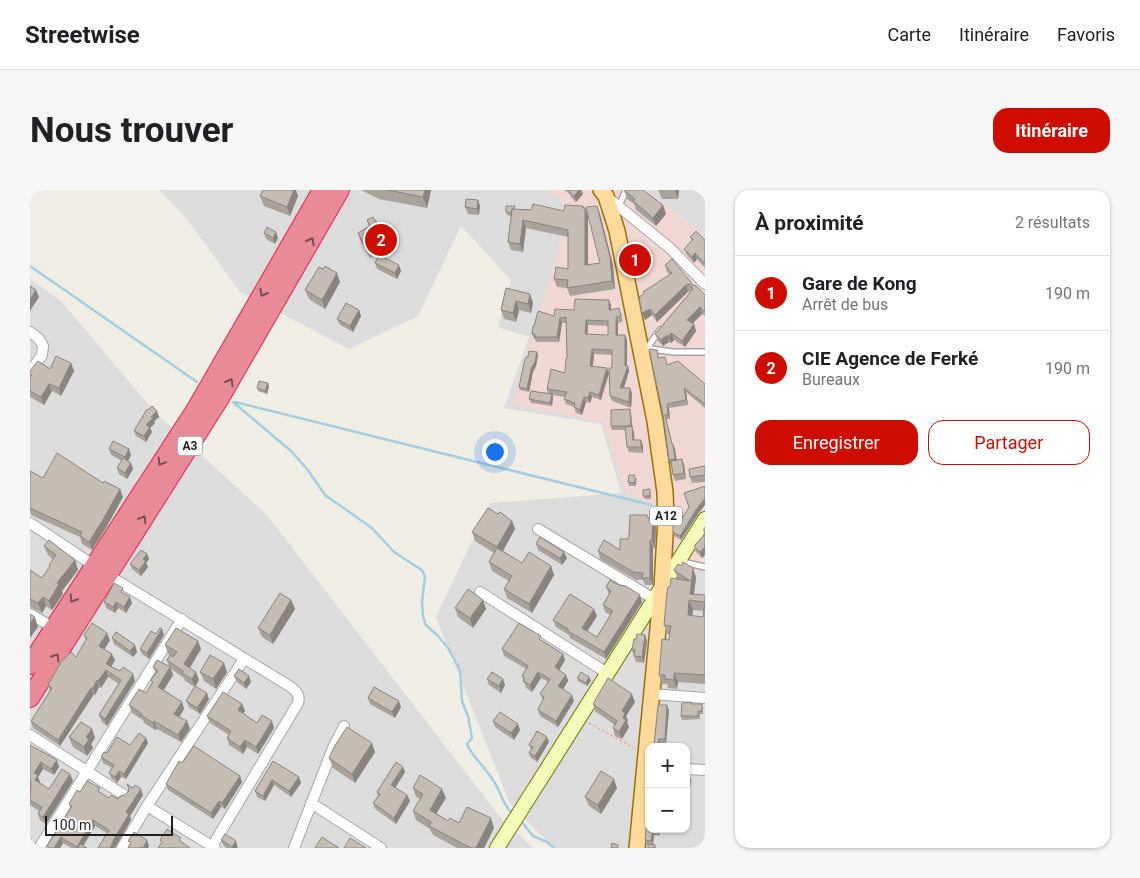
<!DOCTYPE html>
<html lang="fr">
<head>
<meta charset="utf-8">
<style>
  :root { --surface:#fff; --page:#f6f6f6; --text:#202124; --muted:#757577; --line:#e0e0e0; --accent:#ce0c00 }
  body { margin:0; font-family:Roboto,sans-serif; background:var(--page); color:var(--text) }
  .controls { position:absolute; right:15px; bottom:15px; display:grid; overflow:hidden; border-radius:10px; box-shadow:0 1px 4px #0004 }
  .controls button { width:45px; height:45px; display:grid; place-items:center; padding:0; border:0; border-bottom:1px solid var(--line); background:var(--surface); color:var(--text); font:25px sans-serif }
  .scale { position:absolute; left:15px; bottom:12px; width:128px; box-sizing:border-box; padding-left:5px; border:2px solid #1f1f1f; border-top:0; font-size:14px; line-height:18px; white-space:nowrap; color:#1f1f1f; -webkit-text-stroke:4px #fff; paint-order:stroke }
  .you { position:absolute; left:464px; top:261px; width:18px; height:18px; margin:-12px; border:4px solid #fff; border-radius:50%; background:#1a73e8; box-shadow:0 0 0 8px #1a73e833 }
  .badge { display:grid; place-items:center; width:32px; height:32px; border-radius:50%; background:var(--accent); color:#fff; font-size:16px; font-weight:700 }
  .pin { position:absolute; translate:-50% -50%; border:2px solid #fff; box-shadow:0 1px 5px #0006 }
  .list { margin:0; padding:0; list-style:none }
  h2 { display:flex; justify-content:space-between; align-items:center; height:65px; margin:0; padding:0 20px; font-size:21px }
  h2 small { font-size:16px; font-weight:400; color:var(--muted) }
  .list li { display:grid; grid-template-columns:32px 1fr auto; gap:15px; align-items:center; box-sizing:border-box; height:75px; padding:0 20px; border-top:1px solid var(--line) }
  .list b { display:block; font-size:19px; white-space:nowrap }
  .list p { margin:0; font-size:16px; white-space:nowrap; color:var(--muted) }
  .list em { font-size:16px; font-style:normal; color:var(--muted) }
  .actions { display:flex; gap:10px; padding:15px 20px }
  .actions a { flex:1; padding:11px 0; border:1px solid var(--accent); border-radius:15px; text-align:center; font-size:18px; color:var(--accent) }
  .actions .main { background:var(--accent); color:#fff }
  .map { position:relative; flex:none; width:675px; height:658px; overflow:hidden; border-radius:15px }
  header { display:flex; align-items:center; gap:30px; box-sizing:border-box; height:70px; padding:0 25px; background:var(--surface); border-bottom:1px solid var(--line) }
  header strong { font-size:24px }
  nav { display:flex; gap:28px; margin-inline-start:auto; font-size:18px }
  .intro { display:flex; align-items:center; justify-content:space-between; box-sizing:border-box; height:120px; padding:0 30px }
  h1 { margin:0; font-size:35px }
  .button { padding:12px 22px; border-radius:15px; background:var(--accent); color:#fff; font-size:18px; font-weight:700 }
  main { display:flex; gap:30px; padding:0 30px }
  aside { flex:1; background:var(--surface); border-radius:15px; box-shadow:0 1px 4px #0004 }
  .map>svg:first-child { display:block }
</style>
</head>
<body>
<header>
<strong>Streetwise</strong>
<nav><a>Carte</a><a>Itinéraire</a><a>Favoris</a></nav>
</header>
<div class="intro"><h1>Nous trouver</h1><a class="button">Itinéraire</a></div>
<main>
<div class="map">
<svg width="675" height="658" viewBox="0 0 675 658">
  <rect width="100%" height="100%" fill="#f0ede5"/>
  <path fill="#dddcdc" fill-rule="evenodd" d="M129 0H675V658H524L480 614 406 427 460 313 591 303 571 234 474 218 499 147 468 137 481 90 431 36 388 126 319 159 210 102 157 29ZM619 557H656V639H619Z
    M0 89 31 111 124 221 237 325 470 627 503 658H0Z"/>
  <path fill="#f1d7d4" d="M517 0H615L667 38 675 48V384L638 373 634 319 596 303 573 232 482 215 534 39 533 10Z"/>
  <g fill="none" stroke-linecap="round" stroke-linejoin="round">
    <path stroke="#a4cedf" stroke-width="2.5" d="M0 76 167 192
      M203 212 261 261 277 279 295 305 342 338 364 362 392 380 395 387 392 411 393 427 396 435 408 446 418 458 430 480 432 511 438 526 442 548 437 554C443 568 455 577 463 590 471 601 472 615 483 624
      M205 212 621 315
      M491 631 503 646 517 652 524 658"/>
    <defs>
      <path id="lane" d="M589 16 596 0
        M614 158 643 162H675
        M617 158 630 140
        M649 371 675 377"/>
      <path id="street" d="M577 7 641 59 675 94
        M0 142 9 149 13 156 12 165 0 182
        M0 333 78 385 261 497C267 502 270 505 268 513L181 658
        M508 339 624 409
        M450 402 577 483
        M0 424 24 438
        M621 504 675 508
        M0 545 94 605
        M656 579 675 580
        M281 613 351 658
        M117 616 185 658
        M9 658 152 429
        M92 658 117 616 214 469
        M264 658 303 558 314 536"/>
      <path id="secondary" d="M467 658 675 329"/>
      <path id="primary" d="M571 0 576 6 587 41 625 231 635 302 636 328 632 397 607 658"/>
      <path id="highway" d="M0 475 166 219 292 0
        M0 508 190 208 310 0"/>
    </defs>
    <use href="#lane" stroke="#a6a6a6" stroke-width="8"/>
    <use href="#street" stroke="#a6a6a6" stroke-width="12"/>
    <use href="#secondary" stroke="#667a02" stroke-width="16"/>
    <use href="#primary" stroke="#9a7000" stroke-width="18"/>
    <use href="#highway" stroke="#e02157" stroke-width="20"/>
    <path stroke="#fd8169" stroke-width="1" stroke-dasharray="2.5 2.5" stroke-linecap="butt" d="M559 533 604 558"/>
    <use href="#lane" stroke="#fff" stroke-width="5"/>
    <use href="#street" stroke="#fff" stroke-width="10"/>
    <use href="#secondary" stroke="#f4fbb8" stroke-width="14"/>
    <use href="#primary" stroke="#feda9c" stroke-width="15"/>
    <use href="#highway" stroke="#e98b97" stroke-width="18"/>
  </g>
  <path fill="#a9a29b" fill-rule="evenodd" d="M331 0H401L397 18 349 9Z
    M534 0H551L553 4 546 12 541 7 540 4Z
    M594 0 633 15 636 24 626 36 606 20 604 14 597 9Z
    M628 0H649L648 9H632Z
    M230 6H268L260 26 234 16Z
    M448 10 450 16 449 25 438 24 435 17Z
    M567 16 570 24 583 75 585 99 540 106 537 98 527 97 524 89 538 79V47L496 38 493 62 481 60 478 52 481 26 477 25 476 22 486 19 534 21 555 18 558 26V75L570 73Z
    M337 30 348 34 358 47 361 56 340 68 331 52 328 43 339 37Z
    M246 42 248 48 245 54 236 49 234 43Z
    M660 47 675 50V78L667 69 664 73 657 65 654 59 662 51Z
    M345 73 371 81 367 89 347 79Z
    M635 75 675 105V126L672 124 663 133 664 134 666 141 655 157 644 150 641 153 639 152 633 156 628 151 625 144 661 101 658 102 627 132 622 125 615 130 613 102 640 85 637 82Z
    M310 92 295 119 279 109 275 100Z
    M476 98 503 113 501 123 489 120 486 132 474 129 471 120Z
    M581 115V120L589 118 593 131 588 133V145H595L597 150V176L599 181 594 198H600L602 204 601 218 582 211 580 206 582 178V165L564 164 563 176 579 183 571 210 562 207 560 213 556 212 552 225 546 223 544 217 536 214 534 209 535 207 522 205 523 207 522 216 501 213 499 209 518 203 517 199 535 183 537 168 536 133H532L529 152H506L505 149H504L502 144 504 136 524 126 544 120ZM558 135 578 136V145H557Z
    M329 120 331 126 323 142 310 135 307 129Z
    M627 160 629 168 635 167 637 175 675 194V218L656 202 658 215 639 218 640 229H636L642 254H643L645 259 647 270 652 269 654 275 656 289 645 291 643 285 641 275 639 270 633 225Z
    M508 165 506 176 503 182 499 202 490 200 489 197 498 167Z
    M41 173 44 181 31 206 22 201 14 215 0 207V181L20 179Z
    M239 196 237 204 228 201 227 198Z
    M600 219 601 223 604 250H611L613 256V263L599 262 597 257 596 240H582L581 236Z
    M118 220 127 221 129 227 124 231 125 233 120 238 122 242 116 252 106 246 104 241Z
    M79 259 101 265 98 271 101 273 103 279 97 289 89 284 87 278 92 271 81 265Z
    M675 276V292L662 293 660 287Z
    M0 281 13 288 93 307 77 336 62 360 52 354 50 347 1 325 0 321Z
    M607 288 606 296H599L598 292Z
    M621 302V309H615L613 306Z
    M468 324 482 331 485 339 473 361 492 373 521 376 524 385 502 423 477 408 474 399 479 391 462 381 459 372 464 363 445 351 442 342Z
    M668 324 651 350 644 346 643 342 653 327Z
    M618 328 626 336 625 358H623V395H615L613 390H606L570 369 568 361 590 360 598 349Z
    M675 336V365L672 368 666 362 664 356 675 344 673 340Z
    M506 354 537 368 532 375 508 360Z
    M14 356 45 370 48 380 32 401 33 404 22 420 16 416 12 423 0 417V380L12 388 19 377V375L23 370 18 365Z
    M117 364 119 369 116 373 118 377 111 386 102 379 100 374Z
    M651 376 666 387 664 404 675 405V494L648 492 647 499 638 498 637 494H632L629 485 639 450 640 445 637 444 634 435 640 397 648 389 644 380ZM663 420 674 421 673 427 662 426Z
    M576 397 612 412 576 469 540 448 539 445 526 437 523 430 567 426 557 441 567 447 580 425 575 422 573 415 579 404Z
    M95 404 102 413 96 423 88 418 85 423 76 418 74 412Z
    M261 410 265 419 243 454 232 447 228 438Z
    M453 410 456 419 443 438 428 427 425 418Z
    M132 439 134 445 119 469 112 464 110 459Z
    M54 445 80 450 74 459 85 470 81 477 105 491 77 536 72 532 69 525 89 494 78 487 71 498 69 497 65 505 64 504 30 556 3 538 1 531 20 501 18 495 46 467 56 451Z
    M615 445 617 451 614 473 606 472 602 460 606 449Z
    M82 448 107 462 103 467 84 454Z
    M513 451 533 464 535 470 529 480 536 485 538 491 533 499 544 511 528 537 510 526 508 520 513 510 510 504 518 492 511 488 502 502 496 498 492 486 496 479 474 466 472 459Z
    M135 455 171 459 160 478 169 490 165 496 179 509 170 524 159 517 156 511 165 497 155 491 154 488 141 479 143 485 134 500 152 512 154 519 149 527 157 531 160 539 151 552 127 539 125 540 114 533 113 530 102 523 99 515 116 503 122 493 121 490 126 484 123 477H139L137 470 144 467 138 464Z
    M170 482H197L186 499 174 491Z
    M204 486 221 492 216 499 207 492Z
    M547 488 561 491 557 496 548 491Z
    M457 489 475 495 471 503 459 495Z
    M338 508 371 517 365 528 340 514Z
    M605 512 596 526 598 531 597 532 599 537 592 549 585 546 583 538 585 535 565 521 563 514Z
    M212 514 215 521 213 523 227 533 244 538 228 564 217 557 213 564 199 555 197 548 199 545 180 533 177 526Z
    M662 514 673 517V524H670V529L652 530 651 526Z
    M639 520 636 553H630V557H625L624 555Z
    M463 531 490 540 484 550 465 537Z
    M62 539 65 548 61 554 63 558 57 566 43 557 39 547Z
    M519 552 507 572 501 568 499 563 501 560 499 555Z
    M118 553 96 589 91 587 87 593 81 588 79 583 82 578 73 573 71 567 77 563 100 555Z
    M0 555 29 577 24 585 13 579 8 587 10 593 19 599 40 584 43 591 16 634 10 630 8 624 9 621 0 615Z
    M345 562 325 593 303 578 299 568Z
    M243 571 269 587 271 593 261 607 244 595 235 611 227 607 225 601Z
    M152 573 210 586 212 592 195 619 191 617 183 629 138 600 136 594Z
    M373 577 375 582 365 598 377 605 380 611 366 634 345 619 343 613 348 606 347 602Z
    M656 584 659 585 661 590 660 598 656 597Z
    M97 594 113 605 100 626 101 630 85 658H68L77 643 65 636 53 656 57 658H41L33 653 30 658H18L17 656 40 618 39 614 50 602 71 603 79 608 88 609 95 605 98 602 99 600Z
    M383 598 416 608 406 623 418 631 429 633 464 638 454 658H427L403 645 400 639 386 630 383 621 390 609 386 607Z
    M587 598 571 624 559 616 555 607Z
    M617 628 630 639 629 646 624 645 623 654 625 655 626 658H618V655H617L615 650Z
    M191 650 208 658H196L194 656Z"/>
  <path fill="#8a847e" d="M264 0H266L268 6 260 26 257 17Z
    M395 0H401L397 18 393 7Z
    M549 0H551L553 4 546 12 544 6Z
    M645 0H649L648 9Z
    M448 10 450 16 449 25 447 19Z
    M633 15 636 24 626 36 623 28Z
    M553 16 555 21V18L558 26V83L555 75Z
    M567 16 570 24 583 75 585 99 582 91Z
    M493 30 496 38 493 62 490 54Z
    M246 42 248 48 245 54 243 48Z
    M665 63 667 69 664 73 662 67Z
    M369 75 371 81 367 89 365 83Z
    M307 83 310 92 295 119 292 110Z
    M656 95 658 102 627 132 625 125Z
    M6 100 9 107 0 121V110Z
    M500 104 503 113 501 123 498 114Z
    M579 110 581 115V125L579 120Z
    M486 111 489 120 486 132 483 123Z
    M670 117 672 124 660 136 657 130Z
    M620 119 622 125 615 130 612 123Z
    M329 120 331 126 323 142 320 136Z
    M586 127 588 133V150L586 145Z
    M530 128 532 133 529 152 527 147Z
    M556 130 558 135 557 150 555 144Z
    M664 134 666 141 655 157 652 151Z
    M641 143 644 150 641 153 638 147Z
    M595 145 597 150V178L598 176 599 181 592 204 590 198 595 176Z
    M637 145 639 152 633 156 631 150Z
    M562 159 564 164 562 181 560 176Z
    M507 162 508 165 506 176 503 182 499 202 497 199 501 179Z
    M41 173 44 181 31 206 29 198Z
    M577 178 579 183 571 210 569 205Z
    M238 193 239 196 237 204 235 201Z
    M19 194 22 201 14 215 11 207Z
    M600 198 602 204 601 218 599 212Z
    M654 198 656 202 658 215 656 210Z
    M560 202 562 207 560 213 558 208Z
    M522 204 523 207 522 216 520 213Z
    M554 207 556 212 552 225 550 220Z
    M637 214 639 218 640 229 638 224Z
    M600 219 601 223 602 238 604 242 605 255 603 250Z
    M127 221 129 227 124 231 125 233 120 238 122 242 116 252 114 246 116 235 121 227Z
    M611 250 613 256V263L611 257Z
    M643 254 645 259 647 274 645 269Z
    M99 259 101 265 97 273 95 267Z
    M652 269 654 275 656 289 654 283Z
    M101 273 103 279 97 289 95 283Z
    M90 299 93 307 77 336 62 360 59 352Z
    M675 308V315L668 324 651 350 650 346 666 320Z
    M623 328 626 336 625 358 622 350Z
    M482 331 485 339 470 366 467 357Z
    M620 350 623 358V395L620 388Z
    M675 357V365L672 368 670 362Z
    M534 362 537 368 532 375 530 368Z
    M117 364 119 369 116 373 118 377 111 386 109 380 113 369Z
    M45 370 48 380 32 401 33 404 22 420 19 411 27 393Z
    M521 376 524 385 502 423 499 414Z
    M663 378 666 387 663 411 660 404Z
    M610 405 612 412 576 469 574 462Z
    M13 407 16 416 12 423 8 413Z
    M100 407 102 413 96 423 94 417Z
    M261 410 265 419 243 454 240 445Z
    M453 410 456 419 443 438 440 428Z
    M659 410 663 420 661 434 658 425Z
    M86 412 88 418 85 423 83 417Z
    M564 419 567 426 555 445 552 438Z
    M5 427 8 437 0 448V433Z
    M132 439 134 445 119 469 117 463Z
    M77 443 80 450 72 463 69 456Z
    M615 445 617 451 614 473 612 467Z
    M168 451 171 459 157 482 154 474Z
    M105 455 107 462 103 467 100 461Z
    M82 464 85 470 79 481 76 474Z
    M533 464 535 470 527 484 525 477Z
    M194 473 197 482 186 499 183 489Z
    M140 477 143 485 131 504 128 497Z
    M76 480 78 487 71 498 68 491Z
    M166 482 169 490 165 497 162 489Z
    M508 482 511 488 502 502 500 495Z
    M644 483 648 492 647 499 644 490Z
    M103 484 105 491 77 536 75 529Z
    M536 485 538 491 531 503 528 496Z
    M219 486 221 492 216 499 214 493Z
    M559 487 561 491 557 496 556 493Z
    M473 489 475 495 471 503 469 496Z
    M67 490 69 497 65 505 63 498Z
    M61 498 64 504 30 556 28 550Z
    M177 503 179 509 170 524 167 518Z
    M602 504 605 512 596 526 598 531 597 532 599 537 592 549 589 542 593 528 592 521Z
    M542 505 544 511 528 537 526 531Z
    M369 511 371 517 365 528 362 522Z
    M152 512 154 519 147 531 144 524Z
    M212 514 215 521 211 527 208 520Z
    M637 515 639 520 636 553 635 549Z
    M124 531 127 539 125 540 123 533Z
    M157 531 160 539 151 552 148 545Z
    M242 531 244 538 228 564 226 557Z
    M488 534 490 540 484 550 481 543Z
    M62 539 65 548 61 554 63 558 57 566 54 557 56 547Z
    M517 547 519 552 507 572 505 566Z
    M116 548 118 553 96 589 94 584Z
    M629 549 630 553V557H628V556Z
    M215 550 217 557 213 564 210 557Z
    M342 553 345 562 325 593 322 584Z
    M658 562 659 565V572L657 569Z
    M27 570 29 577 24 585 21 579Z
    M11 572 13 579 8 587 10 592 7 596 5 590 4 583Z
    M373 577 375 582 363 601 361 595Z
    M89 581 91 587 87 593 85 587Z
    M40 584 43 591 16 634 13 627Z
    M659 585 661 590 660 598 658 593Z
    M210 586 212 592 195 619 192 613Z
    M269 587 271 593 261 607 259 601Z
    M584 589 587 598 571 624 568 615Z
    M242 590 244 595 235 611 233 606Z
    M111 599 113 605 100 626 101 630 85 658H80L96 622Z
    M412 599 416 608 403 629 400 620Z
    M377 605 380 611 366 634 364 628Z
    M189 611 191 617 183 629 181 623Z
    M461 628 464 638 454 658H446Z
    M63 630 65 636 52 658H47V657Z
    M628 639H630L629 646 628 641Z
    M623 641 624 645 623 655 621 651Z
    M1 647 3 654V658H0Z
    M31 647 33 653 30 658H24Z
    M117 650 119 656 118 658H113Z
    M206 651 208 658H202V657Z"/>
  <path fill="#c5bcb4" stroke="#8a847e" fill-rule="evenodd" d="M233 0H264L257 17 230 6Z
    M358 0H395L393 7Z
    M539 0H549L544 6 539 2 540 1Z
    M594 0H613L633 15 623 28 603 11 605 9Z
    M436 9 448 10 447 19 435 17Z
    M503 14 534 21 535 15 553 16V18H555V75L570 73 556 17 567 16 580 67 582 91 537 98 538 90 524 89 526 77 538 79V40L493 30 490 54 478 52 482 19 501 20Z
    M476 16H485L484 19H482L481 23 476 22Z
    M343 27 348 34 350 33 358 47 336 59 328 43 340 36 337 30Z
    M237 37 246 42 243 48 234 43Z
    M666 41 675 50V74L665 63 662 67 654 59 663 49 660 47Z
    M349 65 369 75 365 83 345 73Z
    M642 69 664 96 665 95 675 105V122L670 117 657 130 664 134 652 151 641 143 638 147 637 145 631 150 625 144 663 99 660 94 656 95 625 125 620 119 612 123 609 107 614 104 613 102 642 83 635 75Z
    M295 76 307 83 292 110 275 100 289 77 293 79Z
    M0 96 6 100 0 110Z
    M476 98 500 104 498 114 486 111 483 123 471 120Z
    M545 109 579 110V120L589 118 591 126 586 127V145H595V176H598L590 198H600L599 212 580 206 579 178H582V160L562 159 560 176 577 178 569 205 560 202 558 208 554 207 550 220 544 217 545 213 534 209 537 202 517 199 521 179 535 183 536 168H537L536 127 530 128 527 147H505V144H502L503 136H504L508 121 524 126 525 119 544 120ZM556 130 578 131V145L555 144Z
    M316 113 329 120 320 136 307 129Z
    M619 159 627 160 628 168 635 167 637 175 648 171 675 194V214L654 198 656 210 637 214 638 224 635 225 642 254H643L645 269 639 270 633 225Z
    M499 161 507 162 505 172 501 179 497 199 489 197 494 173 496 167H498Z
    M26 166 41 173 29 198 19 194 11 207 0 201V187L2 185 0 184V181L8 171 20 179Z
    M229 191 238 193 235 201 227 198Z
    M501 201 522 204 520 213 499 209Z
    M122 216 127 221 121 227 123 228 116 235 120 237 114 246 104 241 117 219 118 220Z
    M600 219 601 236H581V220Z
    M602 236 603 250H611V257H597L595 237Z
    M83 251 99 259 95 267 79 259Z
    M27 263 73 293 74 291 90 299 74 328 59 352 50 346 52 342 0 318V281L13 288Z
    M93 268 101 273 95 283 87 278Z
    M652 269 654 283 643 285 641 271Z
    M675 276V285L660 287 659 279Z
    M599 285H605V293L598 292Z
    M675 296V308L666 320 650 346 643 342V330L647 324 653 327 659 317 654 303Z
    M620 299V306H613V300Z
    M458 318 468 324 470 322 482 331 467 357 442 342Z
    M600 325H617L618 328H623L622 350H620V388H612L613 383 603 382 568 361 574 350 590 360V349H598L599 346Z
    M675 344V357L670 362 664 356Z
    M510 347 534 362 530 368 506 354Z
    M19 350 45 370 27 393 29 394 19 411 13 407 8 413 0 409V380L12 388 20 376 19 375 26 365 14 356Z
    M467 358 492 373 499 362 521 376 499 414 474 399 482 386 459 372Z
    M111 360 117 364 113 369 116 371 109 380 100 374Z
    M653 372 663 378 660 404 675 405V485L644 483V490L635 489V485H629L632 449 639 450 641 436 634 435 637 402 638 397H640L641 388 660 391 644 380 648 374 651 376ZM659 410 675 412 673 427 658 425Z
    M580 390 589 395 596 396 610 405 574 462 538 441V439L523 430 540 404 564 419 552 438 567 447 583 421 573 415 581 401 576 397Z
    M84 393 93 398 91 402 100 407 94 417 86 412 83 417 74 412Z
    M438 399 453 410 440 428 425 418Z
    M250 403 261 410 240 445 228 438Z
    M0 424 5 427 0 433Z
    M62 433 77 443 69 456 82 464 76 474 90 481 93 477 103 484 75 529 69 525 91 490 76 480 68 491 67 490 63 498H61L28 550 1 531 22 498 18 495 31 472 41 462 46 467 57 448 54 445Z
    M489 433 511 446 509 449 533 464 525 477 536 485 528 496 542 505 526 531 508 520 514 507 510 504 520 489 508 482 500 495 493 491 495 488 492 486 498 476 472 459Z
    M130 438 132 439 117 463 110 459 121 441 126 444Z
    M146 438 168 451 154 474 166 482 162 489 152 483 153 481 137 470 140 465 143 467 147 462 135 455Z
    M86 442 105 455 100 461 82 448Z
    M607 444 615 445 612 467 604 466 605 460H602L604 449H606Z
    M180 465 194 473 183 489 170 482Z
    M127 470 140 477 128 497 152 512 144 524 157 531 148 545 124 531 123 533 111 525 112 524 99 515 109 499 116 503 123 492 121 490 128 481 123 477Z
    M209 479 219 486 214 493 204 486Z
    M462 482 473 489 469 496 457 489Z
    M551 482 559 487 556 493 547 488Z
    M578 488 602 504 592 521 595 523 593 528 596 530 589 542 583 538 587 531 563 514Z
    M165 496 177 503 167 518 156 511Z
    M344 497 369 511 362 522 338 508Z
    M193 502 212 514 208 520 227 533 232 525 242 531 226 557 215 550 210 557 197 548 201 541 177 526Z
    M661 512V514H672V521H668V526H651L652 513Z
    M628 515H637L635 549H629L628 556 624 555Z
    M470 522 488 534 481 543 463 531Z
    M51 532 62 539 56 547 59 549 54 557 39 547Z
    M317 537 342 553 322 584 299 568 304 557Z
    M507 541 517 547 505 566 499 563 503 557 499 555Z
    M109 543 116 548 94 584 89 581 85 587 79 583 84 575 71 567 74 562 77 563 87 547 100 555Z
    M0 555 27 570 21 579 11 572 4 583 8 585 5 590 19 599 32 579 40 584 13 627 8 624 12 617 0 610 1 591H0Z
    M164 556 210 586 192 613 189 611 181 623 136 594 149 571 152 573Z
    M656 562H658L657 569H656Z
    M243 571 269 587 259 601 242 590 233 606 225 601Z
    M366 572 373 577 361 595 377 605 364 628 343 613 350 604 347 602Z
    M571 581 584 589 568 615 555 607Z
    M656 584 659 585 658 593H656Z
    M390 585 412 599 400 620 418 631 420 628 429 633 437 617 461 628 446 658H441L399 636 401 632 383 621 393 604 383 598Z
    M57 591 70 598 68 601 79 608 81 605 88 609 90 606 95 605 98 602 99 599 97 594 103 598 105 595 111 599 96 622 99 624 84 649 80 658H68L79 640 63 630 47 657 31 647 24 658H20L17 656 42 616 39 614 47 600 50 602Z
    M617 628 619 629V639H628V641H623L621 651 615 650Z
    M137 639 151 648 149 650 160 658H128L132 652 130 650Z
    M104 642 117 650 113 658 110 657 109 658H98L101 652 98 651Z
    M195 644 206 651 202 657 191 650Z
    M292 647 309 658H285Z
    M320 648 336 658H314Z
    M582 653 588 655V658H581Z
    M50 654 57 658H48Z
    M618 654 625 655V658H618Z"/>
  <defs><path id="oneway-chevron" d="M-2-3.5L2.5 0L-2 3.5" fill="none" stroke-width="1.6" stroke-linecap="round" stroke-linejoin="round" transform="scale(1.25)"/></defs>
  <g stroke="#7a5055">
    <use href="#oneway-chevron" transform="translate(281 51) rotate(-60)"/>
    <use href="#oneway-chevron" transform="translate(233 103) rotate(120)"/>
    <use href="#oneway-chevron" transform="translate(200 192) rotate(-60)"/>
    <use href="#oneway-chevron" transform="translate(131 272) rotate(123)"/>
    <use href="#oneway-chevron" transform="translate(113 329) rotate(-58)"/>
    <use href="#oneway-chevron" transform="translate(43 409) rotate(123)"/>
    <use href="#oneway-chevron" transform="translate(26 467) rotate(-57)"/>
  </g>
  <g text-anchor="middle" stroke-width="4.5" stroke-linejoin="round" paint-order="stroke">
    <g fill="#fff" stroke="#626262" stroke-width="1">
      <rect x="147.5" y="246.5" width="25" height="19" rx="4"/>
      <rect x="620" y="316.5" width="32" height="19" rx="4"/>
    </g>
    <g font-size="12" font-weight="bold" fill="#1f1f1f">
      <text x="160" y="260">A3</text>
      <text x="636" y="330">A12</text>
    </g>
  </g>
</svg>
<div class="controls">
<button>+</button>
<button>−</button>
</div>
<div class="scale">100 m</div>
<div class="you"></div>
<div class="pin badge" style="left:605px;top:70px">1</div>
<div class="pin badge" style="left:351px;top:50px">2</div>
</div>
<aside>
<h2>À proximité<small>2 résultats</small></h2>
<ul class="list">
<li><span class="badge">1</span><div><b>Gare de Kong</b><p>Arrêt de bus</p></div><em>190 m</em></li>
<li><span class="badge">2</span><div><b>CIE Agence de Ferké</b><p>Bureaux</p></div><em>190 m</em></li>
</ul>
<div class="actions"><a class="main">Enregistrer</a><a>Partager</a></div>
</aside>
</main>
</body>
</html>
